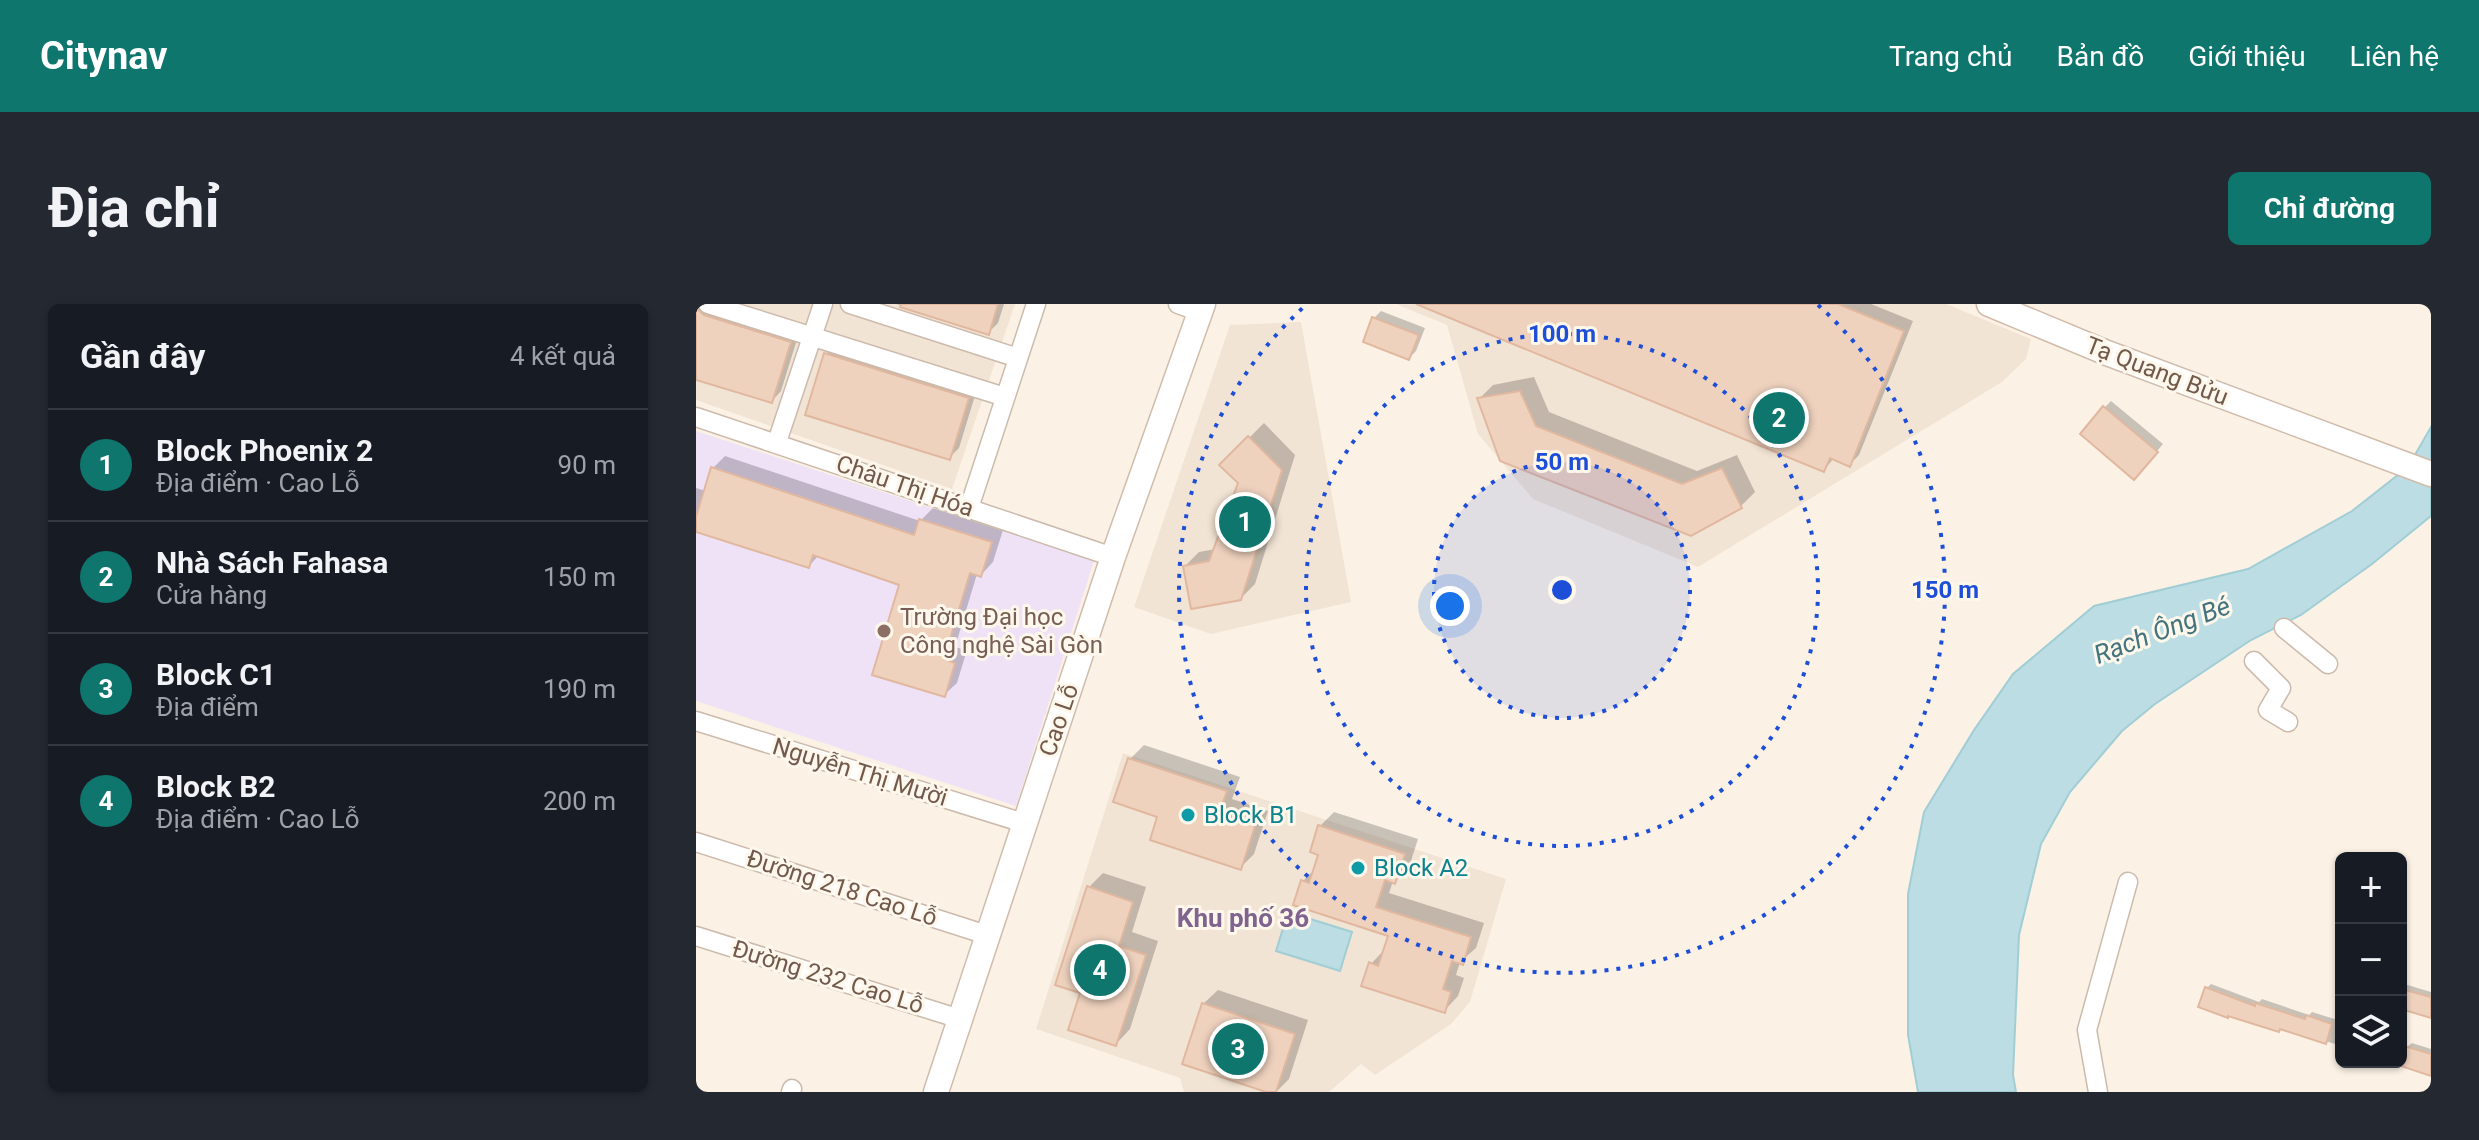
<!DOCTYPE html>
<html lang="vi">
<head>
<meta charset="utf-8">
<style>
  :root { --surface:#171b24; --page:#242831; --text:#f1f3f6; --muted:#9ea1a6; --line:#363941; --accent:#0f766e }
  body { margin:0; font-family:Roboto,sans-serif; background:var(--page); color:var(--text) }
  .controls { position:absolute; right:24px; bottom:24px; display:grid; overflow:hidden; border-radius:12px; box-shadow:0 2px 6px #0004 }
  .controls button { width:72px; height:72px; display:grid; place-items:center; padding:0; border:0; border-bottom:2px solid var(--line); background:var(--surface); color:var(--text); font:40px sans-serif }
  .you { position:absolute; left:754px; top:302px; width:28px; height:28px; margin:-20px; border:6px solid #fff; border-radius:50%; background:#1a73e8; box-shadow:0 0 0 12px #1a73e833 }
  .badge { display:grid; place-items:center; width:52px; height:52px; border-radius:50%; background:var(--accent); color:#fff; font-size:26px; font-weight:700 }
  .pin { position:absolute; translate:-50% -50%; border:4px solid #fff; box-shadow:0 2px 8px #0006 }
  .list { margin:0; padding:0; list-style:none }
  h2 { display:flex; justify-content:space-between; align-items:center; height:104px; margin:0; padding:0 32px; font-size:34px }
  h2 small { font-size:26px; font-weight:400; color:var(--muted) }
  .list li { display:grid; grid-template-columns:52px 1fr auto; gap:24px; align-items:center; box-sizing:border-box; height:112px; padding:0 32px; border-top:2px solid var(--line) }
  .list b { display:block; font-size:30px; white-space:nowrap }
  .list p { margin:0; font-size:26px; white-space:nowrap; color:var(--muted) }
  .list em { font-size:26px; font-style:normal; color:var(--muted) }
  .icon { flex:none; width:44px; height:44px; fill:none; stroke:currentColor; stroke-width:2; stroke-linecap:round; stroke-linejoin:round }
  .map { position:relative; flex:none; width:1735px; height:788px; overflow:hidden; border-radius:12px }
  header { display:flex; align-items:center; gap:48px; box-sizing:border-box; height:112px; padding:0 40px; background:var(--accent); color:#fff }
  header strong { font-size:38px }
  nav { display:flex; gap:44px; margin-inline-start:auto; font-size:28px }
  .intro { display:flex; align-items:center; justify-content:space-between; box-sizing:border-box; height:192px; padding:0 48px }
  h1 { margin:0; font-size:56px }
  .button { padding:20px 36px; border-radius:12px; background:var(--accent); color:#fff; font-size:28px; font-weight:700 }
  main { display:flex; gap:48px; padding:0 48px }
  aside { flex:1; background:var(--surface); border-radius:12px; box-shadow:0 2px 6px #0004 }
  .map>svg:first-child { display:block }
</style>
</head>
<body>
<header>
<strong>Citynav</strong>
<nav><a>Trang chủ</a><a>Bản đồ</a><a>Giới thiệu</a><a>Liên hệ</a></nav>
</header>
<div class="intro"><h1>Địa chỉ</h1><a class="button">Chỉ đường</a></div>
<main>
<aside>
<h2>Gần đây<small>4 kết quả</small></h2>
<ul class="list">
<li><span class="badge">1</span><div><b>Block Phoenix 2</b><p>Địa điểm · Cao Lỗ</p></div><em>90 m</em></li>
<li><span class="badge">2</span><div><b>Nhà Sách Fahasa</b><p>Cửa hàng</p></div><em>150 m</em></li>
<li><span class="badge">3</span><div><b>Block C1</b><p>Địa điểm</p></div><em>190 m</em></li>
<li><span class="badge">4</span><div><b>Block B2</b><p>Địa điểm · Cao Lỗ</p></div><em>200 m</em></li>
</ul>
</aside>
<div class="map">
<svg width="1735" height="788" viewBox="0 0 1735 788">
  <rect width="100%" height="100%" fill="#fbf2e5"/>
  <path fill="#f2e4d4" d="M0 0H319L256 185 0 96Z
    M700 0H1250L1335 35 1330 55 1306 78 1002 263 837 195 782 130 751 21Z
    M605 18 655 298 515 330 438 303 534 21Z
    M427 449 810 575 774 698 755 720 679 771 665 760 633 788H488L484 774 340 725Z"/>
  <path fill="#efe2f7" d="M0 127 398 257 320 502 0 397Z"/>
  <path fill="#bbdde3" stroke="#a1cdd5" stroke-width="2" d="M1735 123V212L1676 260 1605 311 1555 336 1459 400 1426 427 1374 488 1345 540 1323 631 1317 771 1320 788H1222L1212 731V590L1228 508 1278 426 1317 370 1398 302 1552 265 1656 207 1712 163Z
    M592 608 656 628 644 667 580 647Z"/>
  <path fill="#0003" d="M0 0H16L103 29 85 87 76 97 0 74Z
    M200 0H308L302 19 293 28Z
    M724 0H1175L1217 17 1163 151 1154 160 1138 154 1128 166Z
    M685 7 729 24 720 47 713 54 678 14Z
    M140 40 281 85 263 144 253 154 130 50Z
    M838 73 853 108 1001 167 1041 151 1059 188 1045 202 995 230 783 95 797 81Z
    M1415 97 1467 140 1445 166 1408 104Z
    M568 119 599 151 559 280 544 295 489 262 503 248 520 245 544 179 526 161Z
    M29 152 224 217 237 204 307 226 297 258 285 271 281 270 259 343 271 346 261 379 248 391 206 279 123 251 113 262 0 226V184L10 187 17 164Z
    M448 441 544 473 536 495 572 507 558 550 544 564 464 512 434 455Z
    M638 508 722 535 713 563 697 577 693 589 788 619 780 644 764 658 760 671 768 674 762 692 748 707 675 660 690 644 694 631 607 577 620 564 625 550 624 522Z
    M407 569 450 583 436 628 462 637 434 725 420 740 386 688 393 583Z
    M1705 679 1735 688V713L1705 704Z
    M1515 680 1563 698 1566 695 1613 711 1616 708 1645 717V742L1586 723 1511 684Z
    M522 686 612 716 593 775 580 788H576L507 700Z
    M1716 739 1735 745V770L1711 743Z"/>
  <path fill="#efd2be" stroke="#e1b89f" stroke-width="2" d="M205 0H302L293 31 204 3Z
    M720 0H1142L1208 27 1154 163 1134 154 1128 168Z
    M0 4 8 11 95 38 76 99 0 76Z
    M676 13 723 31 713 56 667 38Z
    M128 49 273 94 254 156 109 111Z
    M824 87 840 122 986 180 1026 164 1046 204 995 232 804 157 781 94Z
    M1407 102 1462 148 1438 176 1384 130Z
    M552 132 586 166 545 296 495 305 487 262 513 257 542 179 523 161Z
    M15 163 218 231 223 215 296 238 285 273 274 269 248 355 259 359 249 393 176 371 203 281 117 251 113 264 0 228V213Z
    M432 454 531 487 523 509 559 522 545 566 454 536 461 513 417 498Z
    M622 521 709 550 699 580 689 576 680 603 775 633 767 661 756 657 747 685 755 688 749 709 665 682 673 658 682 662 692 632 597 601 605 576 613 579 622 551 614 548Z
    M391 582 437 598 423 642 450 651 420 742 372 726 384 689 359 681Z
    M1509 683 1559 702V699L1609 715 1610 711 1636 720 1630 740 1584 725 1583 728 1532 712V714L1502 703Z
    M1705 685 1735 693V714L1705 705Z
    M506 699 599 730 580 788H570L486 760Z
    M1705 741 1735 750V772L1705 762Z"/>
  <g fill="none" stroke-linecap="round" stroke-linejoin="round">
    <defs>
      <path id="street" d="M12 0 309 93
        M154 0 322 54
        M482 0 504 8
        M0 113 417 253
        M81 138 127 0
        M273 204 340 0
        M1588 324 1632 360
        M1558 357 1585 384 1572 406 1592 418
        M0 417 328 519
        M0 538 291 631
        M0 632 264 715
        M95 788 96 785
        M1402 788 1391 726 1432 578"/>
      <path id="secondary" d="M1293 0 1411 49 1735 170
        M240 788 417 253 507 0"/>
    </defs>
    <use href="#street" stroke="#ccbaac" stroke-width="21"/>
    <use href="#secondary" stroke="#d1bcac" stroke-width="27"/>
    <use href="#street" stroke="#fff" stroke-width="18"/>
    <use href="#secondary" stroke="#fff" stroke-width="24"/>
  </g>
  <circle cx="866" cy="286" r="128" fill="#1d4ed8" fill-opacity=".12"/>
  <g fill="none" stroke="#1d4ed8" stroke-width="4" stroke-dasharray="4 8">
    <circle cx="866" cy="286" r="128"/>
    <circle cx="866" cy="286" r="256"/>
    <path d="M1122 1A383 383 0 1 1 610 1"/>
  </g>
  <circle fill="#8d6e63" stroke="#fef7eb" stroke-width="3" cx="188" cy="327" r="8"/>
  <g fill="#0f9aa8" stroke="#fef7eb" stroke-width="3">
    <circle cx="492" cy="511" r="8"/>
    <circle cx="662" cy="564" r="8"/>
  </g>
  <g text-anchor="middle" stroke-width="6" stroke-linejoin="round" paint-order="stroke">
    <g font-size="24" fill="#72594c" stroke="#fef7eb">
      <text transform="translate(1461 67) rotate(21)" y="8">Tạ Quang Bửu</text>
      <text transform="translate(209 182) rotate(19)" y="8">Châu Thị Hóa</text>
      <text transform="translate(363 416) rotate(-71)" y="8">Cao Lỗ</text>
      <text transform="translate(164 468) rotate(17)" y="8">Nguyễn Thị Mười</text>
      <text transform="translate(146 584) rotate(18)" y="8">Đường 218 Cao Lỗ</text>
      <text transform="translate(132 673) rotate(17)" y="8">Đường 232 Cao Lỗ</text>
    </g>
    <g font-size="24" fill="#785e54" stroke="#fef7eb" text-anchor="start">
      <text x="204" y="321">Trường Đại học<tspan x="204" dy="28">Công nghệ Sài Gòn</tspan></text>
    </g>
    <g font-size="24" fill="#0d838f" stroke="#fef7eb" text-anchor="start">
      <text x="508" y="519">Block B1</text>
      <text x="678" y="572">Block A2</text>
    </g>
    <g font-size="26" font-style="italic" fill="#43747e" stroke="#fef7eb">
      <text transform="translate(1466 326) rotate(-21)" y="9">Rạch Ông Bé</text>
    </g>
    <g font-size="26" font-weight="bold" fill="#80638e" stroke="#fef7eb">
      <text x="547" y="623">Khu phố 36</text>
    </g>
  </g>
  <circle cx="866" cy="286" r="12" fill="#1d4ed8" stroke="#fef7eb" stroke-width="4"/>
  <g font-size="24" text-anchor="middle" font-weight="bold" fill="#1d4ed8" stroke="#fef7eb" stroke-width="6" stroke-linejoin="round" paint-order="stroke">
    <text x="866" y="38">100 m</text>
    <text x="866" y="166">50 m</text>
    <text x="1249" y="294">150 m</text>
  </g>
</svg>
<div class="controls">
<button>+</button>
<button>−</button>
<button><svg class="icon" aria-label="layers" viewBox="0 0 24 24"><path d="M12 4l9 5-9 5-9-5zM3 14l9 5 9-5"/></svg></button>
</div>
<div class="you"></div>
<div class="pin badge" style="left:549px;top:218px">1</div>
<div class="pin badge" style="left:1083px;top:114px">2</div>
<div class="pin badge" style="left:542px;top:745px">3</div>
<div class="pin badge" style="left:404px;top:666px">4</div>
</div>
</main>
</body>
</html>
